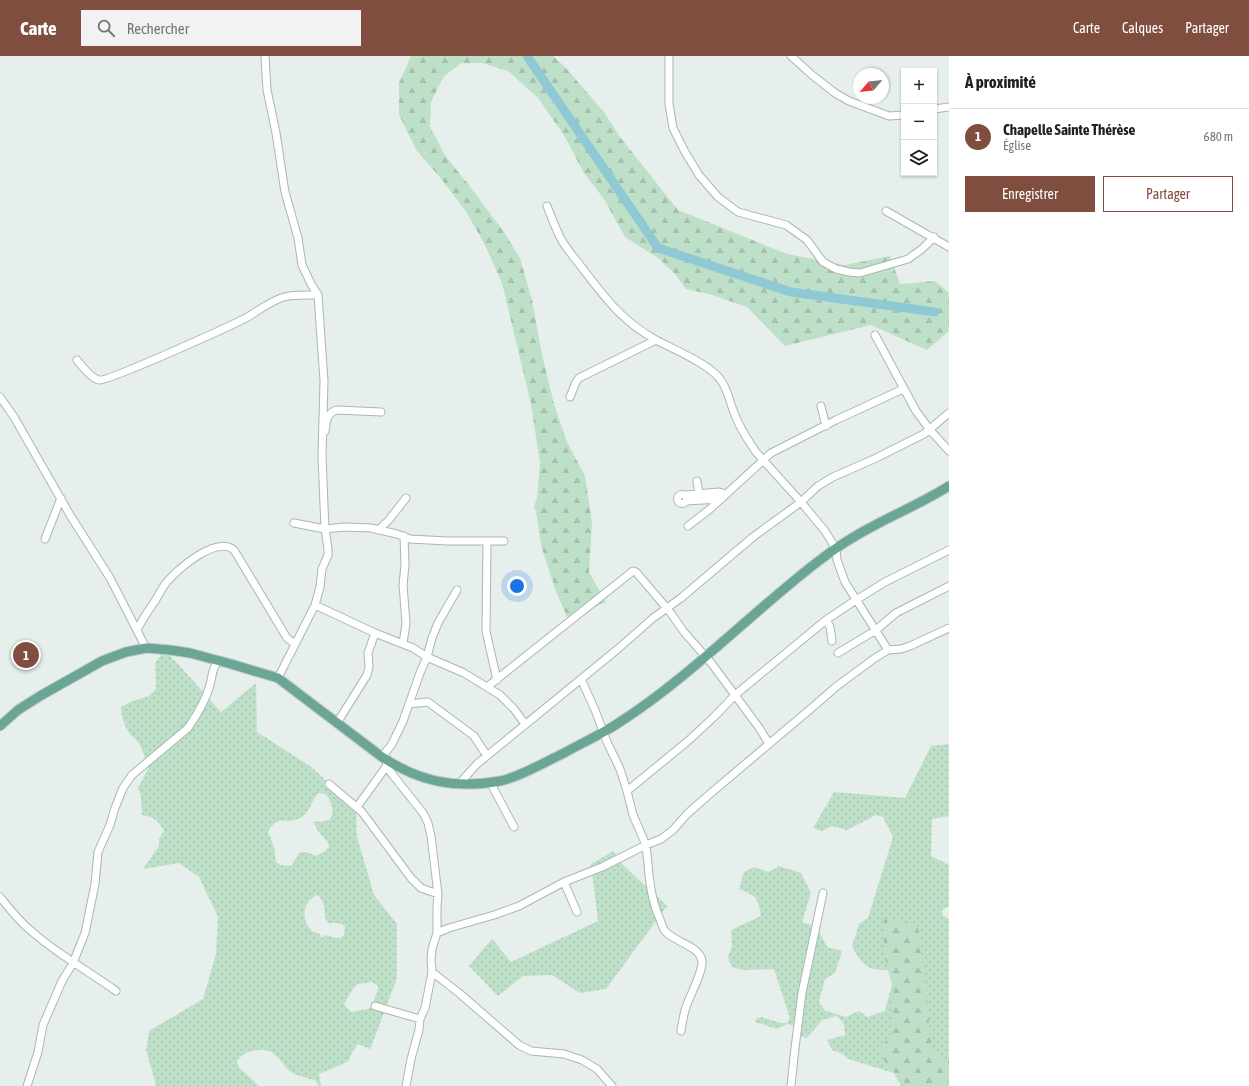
<!DOCTYPE html>
<html lang="fr">
<head>
<meta charset="utf-8">
<style>
  :root { --surface:#fff; --page:#f2f2f2; --text:#202124; --muted:#757577; --line:#e0e0e0; --accent:#7f4e3f }
  body { margin:0; font-family:"Asap Condensed",sans-serif; background:var(--page); color:var(--text) }
  .controls { position:absolute; right:12px; top:12px; display:grid; overflow:hidden; border-radius:0px; box-shadow:0 1px 3px #0004 }
  .controls button { width:36px; height:36px; display:grid; place-items:center; padding:0; border:0; border-bottom:1px solid var(--line); background:var(--surface); color:var(--text); font:20px sans-serif }
  .compass { position:absolute; left:853px; top:12px; width:36px; height:36px; border-radius:50%; background:var(--surface); box-shadow:0 1px 3px #0004; rotate:242deg }
  .you { position:absolute; left:517px; top:530px; width:14px; height:14px; margin:-10px; border:3px solid #fff; border-radius:50%; background:#1a73e8; box-shadow:0 0 0 6px #1a73e833 }
  .badge { display:grid; place-items:center; width:26px; height:26px; border-radius:50%; background:var(--accent); color:#fff; font-size:13px; font-weight:700 }
  .pin { position:absolute; translate:-50% -50%; border:2px solid #fff; box-shadow:0 1px 4px #0006 }
  .list { margin:0; padding:0; list-style:none }
  h2 { display:flex; justify-content:space-between; align-items:center; height:52px; margin:0; padding:0 16px; font-size:17px }
  h2 small { font-size:13px; font-weight:400; color:var(--muted) }
  .list li { display:grid; grid-template-columns:26px 1fr auto; gap:12px; align-items:center; box-sizing:border-box; height:56px; padding:0 16px; border-top:1px solid var(--line) }
  .list b { display:block; font-size:15px; white-space:nowrap }
  .list p { margin:0; font-size:13px; white-space:nowrap; color:var(--muted) }
  .list em { font-size:13px; font-style:normal; color:var(--muted) }
  .actions { display:flex; gap:8px; padding:12px 16px }
  .actions a { flex:1; padding:9px 0; border:1px solid var(--accent); border-radius:0px; text-align:center; font-size:14px; color:var(--accent) }
  .actions .main { background:var(--accent); color:#fff }
  .icon { flex:none; width:22px; height:22px; fill:none; stroke:currentColor; stroke-width:2; stroke-linecap:round; stroke-linejoin:round }
  .map { position:relative; flex:none; width:949px; height:1030px; overflow:hidden }
  header { display:flex; align-items:center; gap:24px; box-sizing:border-box; height:56px; padding:0 20px; background:var(--accent); color:#fff }
  header strong { font-size:19px }
  nav { display:flex; gap:22px; margin-inline-start:auto; font-size:14px }
  .search { width:280px; height:36px; background:var(--page); display:flex; align-items:center; gap:10px; box-sizing:border-box; padding:0 14px; border-radius:0px; color:var(--muted); font-size:15px }
  main { display:flex }
  aside { flex:1; background:var(--surface) }
  .map>svg:first-child { display:block }
</style>
</head>
<body>
<header>
<strong>Carte</strong>
<div class="search"><svg class="icon" aria-label="search" viewBox="0 0 24 24"><circle cx="10" cy="10" r="6"/><path d="M15 15l6 6"/></svg>Rechercher</div>
<nav><a>Carte</a><a>Calques</a><a>Partager</a></nav>
</header>
<main>
<div class="map">
<svg width="949" height="1030" viewBox="0 0 949 1030">
  <defs>
    <pattern id="grass-dots" width="8" height="8" patternUnits="userSpaceOnUse"><rect width="8" height="8" fill="#bfe0c8"/><path d="M2 2h.1M6 6h.1" fill="none" stroke="#a4c1ad" stroke-width="1.8" stroke-linecap="round"/></pattern>
    <pattern id="forest-firs" width="22" height="20" patternUnits="userSpaceOnUse"><rect width="22" height="20" fill="#bfe0c8"/><path d="M5 1l3.5 6h-7zM16 11l3.5 6h-7z" fill="#a4c1ad"/></pattern>
  </defs>
  <rect width="100%" height="100%" fill="#e6efeb"/>
  <path fill="url(#grass-dots)" fill-rule="evenodd" d="M161 591 178 608 221 656 256 627 257 676 310 710 356 752 357 781 374 839 397 868V922L370 994 368 992 358 988 351 998 349 1005 319 1018 321 1030H319L315 1024C308 1022 297 1020 291 1016 284 1011 280 1002 273 997 262 990 242 995 237 1006L239 1011 259 1030H155V1025L146 994 149 975C167 964 185 954 203 943L216 898 218 861 199 821 179 807 143 813 159 790V783L164 775C159 764 153 761 142 759L141 741 138 732 148 713C145 704 143 693 138 686 136 683 133 681 131 679 124 670 122 662 121 651L130 646 149 640 156 633 155 607 161 599ZM319 737C321 737 323 737 325 738 331 742 336 759 329 764 325 766 318 765 313 766L318 775 328 786 329 791 325 795 316 800 306 796H300L291 810 280 809 276 806 274 791 268 776C279 757 284 770 300 762 311 757 311 743 319 737ZM316 839 319 840C328 851 322 859 328 867H339L345 870C345 886 338 883 326 879L321 882 320 878C309 877 303 864 305 854 305 848 311 843 316 839ZM372 926 378 930V934L371 951 368 953 351 956 344 948 355 930 358 928Z
    M949 688V760L932 763 931 800 949 809V850L942 854 943 860 949 863V1030H901L894 1017 848 1003 843 998 832 994 827 984 845 979 844 968 837 960 822 964 807 982 800 980 794 970 787 968 777 973 755 966 756 963 761 961 781 967H787L790 962 774 913 742 914 732 911 728 901 732 890 731 874 761 860C758 841 756 840 739 833L744 816 754 811 769 816 779 810 801 817 811 837 802 866 817 871 827 891 842 895 835 917 825 923 819 945 824 954 846 961 859 955 867 961 885 955 892 928 888 914C867 915 861 908 852 890L859 868 868 862 893 781 883 761 876 759 847 774 832 770 822 775 813 772 834 736 905 742 931 690Z
    M613 795 622 808 667 850 606 933 580 937 552 919 523 920 498 940 469 910 492 883 511 906 598 865 593 824 590 809Z"/>
  <path fill="url(#forest-firs)" d="M411 0H553L564 10 604 56 620 81 678 154 787 198 845 209 890 200 900 228 935 225 949 237V275L927 294 871 269 785 290 747 251 712 239 686 233 675 218 658 202 625 181 604 143 584 117 565 81 538 42 508 15 482 7H462L444 20 431 46 430 71 446 101 468 128 504 176 520 202 532 244 542 299 554 348 567 386 585 420 592 467 589 516 606 546 568 563 555 533 541 489 536 455 534 451 537 442 540 407 531 348 502 227 484 187 465 154 438 119 417 95 399 59V27Z
    M884 863 918 870 926 932 932 993 949 1005V1030H904L899 1022 875 993 891 982 894 927 884 901Z"/>
  <g fill="none" stroke-linecap="round" stroke-linejoin="round">
    <path stroke="#8ec9d4" stroke-width="9" d="M527 0 658 192 791 236 935 256"/>
    <defs>
      <path id="minor" d="M265 0 267 34 276 77 285 136 298 182 302 209 311 228 318 239 324 325 322 400 325 473 328 493V499L322 513 320 531 315 549 278 622
        M669 0V48L673 72 685 96 699 119 718 141 738 156 786 169 807 184 823 206 836 213 849 216 860 217 908 203 922 193 934 181
        M791 0 812 19 835 37 849 45 889 60 904 59
        M934 53 949 51
        M547 150C551 160 555 171 560 181 566 193 575 202 583 213 606 243 622 265 656 284 673 293 709 308 720 323 728 333 730 348 735 359 740 373 748 384 756 396L801 446 825 475 836 493 837 504 845 526 888 594 875 602 837 630 814 650 711 737 687 758 673 774 661 783 646 789 633 759 627 735 620 713 607 686 595 654 581 623
        M886 155 949 191
        M875 279 916 355 930 374 949 395
        M77 304C81 309 92 323 99 324 107 326 228 271 244 263 257 256 270 245 284 241 295 238 307 239 318 239
        M0 341 14 361 70 459 110 522 146 592
        M570 341 576 326 579 322 656 284
        M821 350 826 370
        M325 375C327 365 326 357 337 354L381 356
        M697 425 699 438
        M677.5 443a4.5 4.5 0 1 1 9 0a4.5 4.5 0 1 1-9 0Z
        M686 439 719 436 726 438
        M686 445 721 443
        M294 467 325 473 344 471 371 472 397 478 410 483 447 485H504
        M688 470 710 453 771 397 836 364 903 333
        M378 474 388 465 406 442
        M45 483 61 442
        M487 486 486 575 497 624
        M315 549 375 577 413 592 427 601 464 617 500 639 514 653 525 668
        M826 564 830 571 832 585
        M137 574C142 564 148 555 155 545 159 539 162 532 166 527 177 513 217 479 234 494L287 582 295 588
        M403 588 406 567 403 529 405 509 404 480
        M888 594 901 593 910 590 949 572
        M838 597 876 574 896 557 949 530
        M487 631 633 515 636 516 670 556 684 576 712 608 760 673 769 688
        M409 648 428 646 474 680 487 700
        M337 667 367 619 369 611 368 597 375 577
        M382 701 392 688 403 665 420 617 427 601 432 582 438 567 457 534
        M386 704 389 714 396 723 423 757 428 767 431 780 438 838 437 851V877L432 893 431 904 432 916 425 952 420 963 419 974 411 1003 406 1030
        M490 726 514 771
        M329 728 362 756 411 822 421 832 438 838
        M459 728 477 708 619 592 653 562 681 542 753 481 801 446 818 430 833 421 874 403 924 378 949 357
        M627 735 688 685 715 660 735 639 826 564 856 544 885 526 949 494
        M357 751 388 708
        M564 826 577 856
        M0 841C9 852 18 864 29 873 55 897 87 914 116 935
        M437 877 449 872 494 859 519 850 564 826 602 811 646 789C649 814 649 838 659 861 661 865 662 871 665 875 674 886 700 890 702 905 703 916 690 939 686 951 684 958 682 967 681 975
        M432 916 459 937 519 989 531 995 564 998 582 1004 597 1013 612 1030
        M375 950 420 963
        M27 1030 38 996 43 969 62 925 73 907 85 877 95 828 98 796 110 769 115 752 123 732 132 719 188 672C197 659 206 644 210 629 213 618 211 615 218 605
        M791 1030 795 992 802 937 823 837"/>
      <path id="major" d="M0 670 18 654 40 640 102 605 126 596 146 592 170 594 190 597 231 608 278 622 382 701C420 726 455 733 500 725 520 721 545 706 564 697 582 687 602 678 620 666 690 621 750 558 816 507 836 491 859 477 881 466 904 454 927 444 949 430"/>
    </defs>
    <use href="#minor" stroke="#a8b8b2" stroke-width="9"/>
    <use href="#major" stroke="#c2cac8" stroke-width="11"/>
    <use href="#minor" stroke="#fff" stroke-width="7"/>
    <use href="#major" stroke="#6aa596" stroke-width="9"/>
  </g>
</svg>
<div class="controls">
<button>+</button>
<button>−</button>
<button><svg class="icon" aria-label="layers" viewBox="0 0 24 24"><path d="M12 4l9 5-9 5-9-5zM3 14l9 5 9-5"/></svg></button>
</div>
<svg class="compass" viewBox="-18 -18 36 36"><path d="M0-13l5 13h-10z" fill="#e53935"/><path d="M0 13l5-13h-10z" fill="#757577"/></svg>
<div class="you"></div>
<div class="pin badge" style="left:26px;top:599px">1</div>
</div>
<aside>
<h2>À proximité<small></small></h2>
<ul class="list">
<li><span class="badge">1</span><div><b>Chapelle Sainte Thérèse</b><p>Église</p></div><em>680 m</em></li>
</ul>
<div class="actions"><a class="main">Enregistrer</a><a>Partager</a></div>
</aside>
</main>
</body>
</html>
